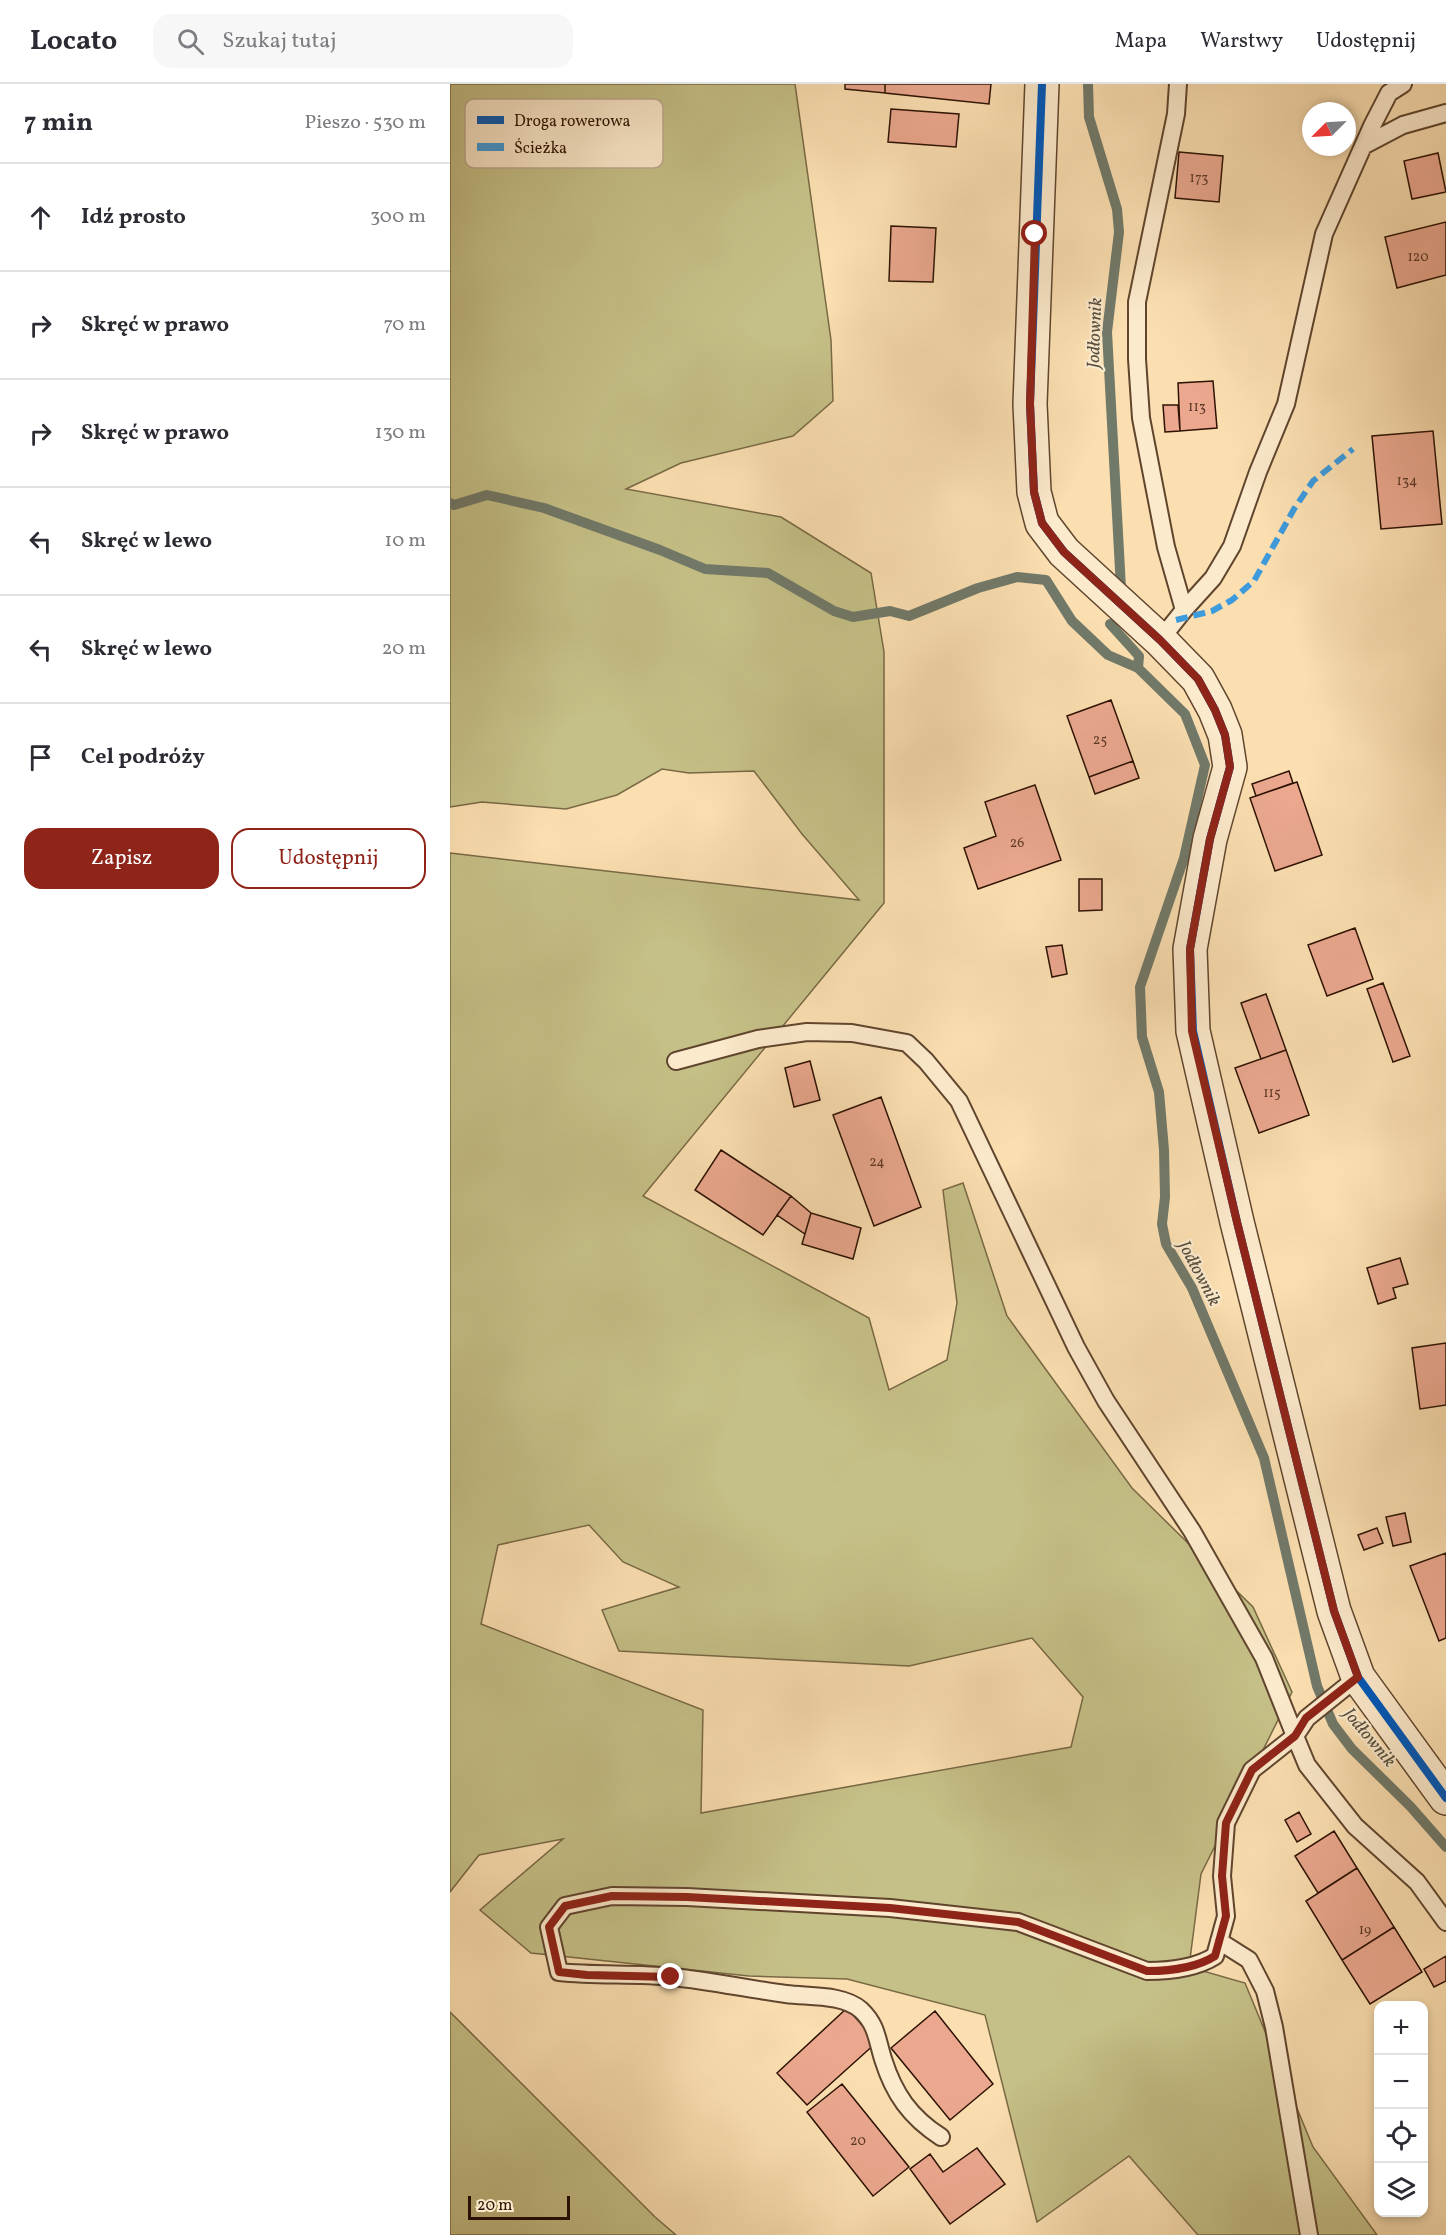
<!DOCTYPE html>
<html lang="pl">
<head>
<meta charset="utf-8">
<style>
  :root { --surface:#fff; --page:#f7f7f7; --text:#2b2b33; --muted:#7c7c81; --line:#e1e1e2; --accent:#8f2418 }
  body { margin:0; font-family:Vollkorn,serif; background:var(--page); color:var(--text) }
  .controls { position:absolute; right:18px; bottom:18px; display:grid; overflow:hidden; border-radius:12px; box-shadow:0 3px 9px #0003 }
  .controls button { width:54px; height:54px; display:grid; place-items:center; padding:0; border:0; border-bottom:2px solid var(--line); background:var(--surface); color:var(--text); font:30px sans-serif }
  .compass { position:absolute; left:852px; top:18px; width:54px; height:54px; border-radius:50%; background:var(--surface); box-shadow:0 3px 9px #0003; rotate:246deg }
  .scale { position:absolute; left:18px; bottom:15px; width:102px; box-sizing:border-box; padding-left:6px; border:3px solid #2d1203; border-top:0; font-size:16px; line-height:21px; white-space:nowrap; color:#2d1203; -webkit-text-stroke:4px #fceacc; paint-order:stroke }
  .stop { position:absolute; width:18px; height:18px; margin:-14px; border:4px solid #8f2418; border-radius:50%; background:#fff }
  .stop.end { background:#8f2418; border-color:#fff; box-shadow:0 2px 6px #0008 }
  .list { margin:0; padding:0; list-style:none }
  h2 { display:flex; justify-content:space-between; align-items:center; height:78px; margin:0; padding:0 24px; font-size:26px }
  h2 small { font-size:20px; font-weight:400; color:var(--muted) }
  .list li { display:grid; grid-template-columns:39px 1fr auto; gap:18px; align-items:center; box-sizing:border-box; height:108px; padding:0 24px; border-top:2px solid var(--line) }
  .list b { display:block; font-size:22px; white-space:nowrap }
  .list em { font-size:20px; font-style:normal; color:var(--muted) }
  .actions { display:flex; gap:12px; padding:18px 24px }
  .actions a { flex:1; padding:14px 0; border:2px solid var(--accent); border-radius:18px; text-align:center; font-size:21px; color:var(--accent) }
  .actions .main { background:var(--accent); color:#fff }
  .icon { flex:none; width:33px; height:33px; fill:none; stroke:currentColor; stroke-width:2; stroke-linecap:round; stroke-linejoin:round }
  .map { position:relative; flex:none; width:996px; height:2151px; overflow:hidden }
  header { display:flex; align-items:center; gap:36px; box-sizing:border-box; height:84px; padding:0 30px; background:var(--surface); border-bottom:2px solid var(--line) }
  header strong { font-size:28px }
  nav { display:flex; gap:33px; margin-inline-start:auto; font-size:21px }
  .search { width:420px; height:54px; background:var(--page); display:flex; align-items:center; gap:15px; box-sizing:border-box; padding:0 21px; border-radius:18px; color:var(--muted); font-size:22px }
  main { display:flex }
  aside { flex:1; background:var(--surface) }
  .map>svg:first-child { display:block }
</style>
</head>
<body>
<header>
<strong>Locato</strong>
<div class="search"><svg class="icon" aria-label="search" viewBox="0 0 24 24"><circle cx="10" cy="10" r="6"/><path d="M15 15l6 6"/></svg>Szukaj tutaj</div>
<nav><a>Mapa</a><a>Warstwy</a><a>Udostępnij</a></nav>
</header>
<main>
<aside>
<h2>7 min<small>Pieszo · 530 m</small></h2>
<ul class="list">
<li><svg class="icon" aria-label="ahead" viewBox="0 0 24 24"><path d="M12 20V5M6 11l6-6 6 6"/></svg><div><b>Idź prosto</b></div><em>300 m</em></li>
<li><svg class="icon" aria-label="right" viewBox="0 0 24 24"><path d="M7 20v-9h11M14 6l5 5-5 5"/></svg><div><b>Skręć w prawo</b></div><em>70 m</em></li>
<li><svg class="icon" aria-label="right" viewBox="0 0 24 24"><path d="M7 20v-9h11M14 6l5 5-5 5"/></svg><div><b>Skręć w prawo</b></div><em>130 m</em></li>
<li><svg class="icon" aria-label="left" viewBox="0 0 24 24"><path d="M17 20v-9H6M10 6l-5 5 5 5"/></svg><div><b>Skręć w lewo</b></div><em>10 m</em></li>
<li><svg class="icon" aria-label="left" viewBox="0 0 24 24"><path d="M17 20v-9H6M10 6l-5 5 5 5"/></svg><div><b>Skręć w lewo</b></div><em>20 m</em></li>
<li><svg class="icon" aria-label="arrive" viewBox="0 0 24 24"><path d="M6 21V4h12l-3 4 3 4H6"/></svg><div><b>Cel podróży</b></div></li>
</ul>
<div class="actions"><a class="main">Zapisz</a><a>Udostępnij</a></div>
</aside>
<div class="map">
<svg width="996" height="2151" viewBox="0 0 996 2151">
  <rect width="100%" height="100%" fill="#fbdfb1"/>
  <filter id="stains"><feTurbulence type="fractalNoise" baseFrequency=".00333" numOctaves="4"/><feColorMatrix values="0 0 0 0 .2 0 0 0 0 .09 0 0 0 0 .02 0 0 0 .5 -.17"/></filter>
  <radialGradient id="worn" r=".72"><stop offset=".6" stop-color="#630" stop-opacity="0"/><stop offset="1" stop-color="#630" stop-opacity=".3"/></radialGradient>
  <path fill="#c5c087" stroke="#796945" stroke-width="1.5" fill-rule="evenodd" d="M0 0H345L381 256 383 317 343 352 231 379 176 405 331 433 421 489 434 568V819L193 1112 419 1234 439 1306 497 1276 507 1219 493 1106 513 1099 557 1232 682 1404 803 1523 842 1608 751 1790 739 1883 795 1899 863 2063 927 2151H748L679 2072 587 2138 535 1931 397 1895 299 1892 81 1869 30 1826 113 1755 29 1771 0 1808V769L409 816 352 750 304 687 239 689 212 685 167 711 116 725 32 718 0 723ZM139 1441 173 1478 229 1503 152 1526 169 1567 459 1582 582 1554 633 1613 621 1663 251 1729 253 1626 31 1540 48 1461Z
    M0 1928 205 2133 226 2151H0Z"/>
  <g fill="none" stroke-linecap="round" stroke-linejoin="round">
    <path stroke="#717969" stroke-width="10" d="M638 0 639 33 667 125 669 148 657 248 671 504
      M0 419 4 421 37 411 94 424 210 466 255 485 318 489 384 527 403 533 440 527 459 532 528 504 567 493 596 496 622 537 658 571 688 584
      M660 540 689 572 688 584 735 630 755 681 734 774 690 903 692 953 709 1008 714 1066 715 1113 712 1140 716 1160 742 1204 814 1374 867 1602 883 1640 902 1665 960 1722 996 1763"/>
  </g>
  <path fill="#eba88f" stroke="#2d1203" stroke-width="1.5" d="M395 0H435V9L395 5Z
    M435 0H541L539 20 435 9Z
    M441 25 509 30 506 63 438 58Z
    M729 68 773 72 769 118 725 114Z
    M988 69 996 108 962 115 954 77Z
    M996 138V191L947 204 935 153Z
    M441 142 486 144 483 198 439 197Z
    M763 297 767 344 730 347 728 299Z
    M713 321H728L730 347 715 348Z
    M983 347 992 440 931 445 922 352Z
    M661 616 683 677 639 693 617 632Z
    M683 677 689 694 645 710 639 693Z
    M839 687 843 699 806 712 802 700Z
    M847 698 872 771 825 787 800 714Z
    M585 701 611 776 528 805 514 764 546 752 535 718Z
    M629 795H652V826L629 827Z
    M905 844 923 895 877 912 858 861Z
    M612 861 617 890 602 893 596 863Z
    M933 899 960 972 943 978 917 905Z
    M816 910 836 966 811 975 791 919Z
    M836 966 859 1031 809 1049 785 984Z
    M360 977 370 1016 344 1023 335 984Z
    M431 1013 471 1123 424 1142 383 1031Z
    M271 1066 341 1112 313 1151 245 1106Z
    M341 1112 361 1129 355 1150 327 1131Z
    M361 1129 411 1144 403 1175 352 1160Z
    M950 1174 958 1200 943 1204 946 1214 928 1220 917 1184Z
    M996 1259V1321L970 1325 962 1264Z
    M955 1429 961 1458 943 1462 936 1433Z
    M927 1444 933 1459 914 1466 908 1451Z
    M996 1469V1554L989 1557 960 1482Z
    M849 1728 861 1750 847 1758 835 1736Z
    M884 1747 907 1784 868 1809 845 1772Z
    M907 1784 944 1843 892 1876 856 1817Z
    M944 1843 972 1888 920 1920 892 1876Z
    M996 1872V1897L984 1903 974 1885Z
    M397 1924 427 1958 357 2021 327 1989Z
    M485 1927 543 2000 500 2036 441 1964Z
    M392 2000 459 2083 423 2112 357 2028Z
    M527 2064 555 2100 500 2140 460 2085 480 2070 493 2088Z"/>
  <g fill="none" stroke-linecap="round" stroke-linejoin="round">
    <defs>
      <path id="service" d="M728 0 726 30 687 218V275L691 334 716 463 734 526
        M913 62 953 41 996 29
        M710 556 734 526 763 494 782 462 808 388 836 320 874 150 922 42 939 9 953 0
        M226 977 308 955 357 948 402 949 457 959 476 977 509 1017 626 1263 656 1317 742 1447 814 1574 845 1652 802 1686 776 1739 772 1792 776 1832 765 1872C746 1884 719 1887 697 1887L568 1838 440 1824 237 1813 162 1812 115 1822 99 1843 109 1888C147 1892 185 1889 223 1893 261 1897 298 1905 336 1910 359 1913 393 1910 411 1926 427 1941 427 1956 433 1975 444 2010 460 2033 491 2053
        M908 1593 857 1634 845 1652 857 1681 905 1742 967 1798 996 1838
        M769 1857 799 1876 815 1907 824 1943 859 2151"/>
      <path id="tertiary" d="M592 0 580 320 584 408 592 439 614 468 710 556 748 595 765 626 775 651 780 683 760 755 740 865 743 947 787 1138 884 1527 908 1593 996 1714"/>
    </defs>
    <use href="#service" stroke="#60452e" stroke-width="20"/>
    <use href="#tertiary" stroke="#60452e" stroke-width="36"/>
    <use href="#service" stroke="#fceacc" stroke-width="16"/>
    <use href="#tertiary" stroke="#fceacc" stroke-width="33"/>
    <path stroke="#3d9add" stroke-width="6" stroke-dasharray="12 6" stroke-linecap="butt" d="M726 536 762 527 782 516 804 497 844 425 863 397 903 365"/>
    <defs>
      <path id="cycleway" d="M592 0 580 320 584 408 592 439 614 468 710 556 748 595 765 626 775 651 780 683 760 755 740 865 743 947 787 1138 884 1527 908 1593 996 1714"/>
    </defs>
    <use href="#cycleway" stroke="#fceacc" stroke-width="11"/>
    <use href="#cycleway" stroke="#0057b8" stroke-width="8"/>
  </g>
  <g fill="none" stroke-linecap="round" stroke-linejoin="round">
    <path stroke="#8f2418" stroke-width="8" d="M221 1893 137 1891 109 1888 99 1843 115 1822 162 1812 237 1813 440 1824 568 1838 697 1887C719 1887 746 1884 765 1872L776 1832 772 1792 776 1739 802 1686 845 1652 856 1634 908 1593 884 1527 787 1138 742 947 740 865 760 755 780 683 775 651 765 626 748 595 710 556 614 468 592 439 584 408 580 320 585 150"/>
  </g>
  <g text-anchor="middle" stroke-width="4.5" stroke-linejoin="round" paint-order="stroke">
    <g font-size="14" fill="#5c3826">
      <text x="749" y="98">173</text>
      <text x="968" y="177">120</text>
      <text x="747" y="327">113</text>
      <text x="957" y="401">134</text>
      <text x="650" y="660">25</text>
      <text x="567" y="763">26</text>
      <text x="822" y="1013">115</text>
      <text x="427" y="1082">24</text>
      <text x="915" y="1850">19</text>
      <text x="408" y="2061">20</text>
    </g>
    <g font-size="18" font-style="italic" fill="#554e3e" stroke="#fceacc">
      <text transform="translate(644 249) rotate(-88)" y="6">Jodłownik</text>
      <text transform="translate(750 1189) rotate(62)" y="6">Jodłownik</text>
      <text transform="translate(920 1653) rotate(50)" y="6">Jodłownik</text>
    </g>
  </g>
  <rect x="15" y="15" width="198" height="69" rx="9" fill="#fceacc" stroke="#bea990" stroke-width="1.5"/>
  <rect x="27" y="32" width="27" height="8" fill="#0057b8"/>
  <rect x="27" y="59" width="27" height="8" fill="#3d9add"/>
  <g font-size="16" fill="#2d1203">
    <text x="64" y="42">Droga rowerowa</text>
    <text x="64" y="69">Ścieżka</text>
  </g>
  <rect width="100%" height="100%" filter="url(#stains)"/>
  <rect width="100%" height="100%" fill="url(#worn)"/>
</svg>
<div class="controls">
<button>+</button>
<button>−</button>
<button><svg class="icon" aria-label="locate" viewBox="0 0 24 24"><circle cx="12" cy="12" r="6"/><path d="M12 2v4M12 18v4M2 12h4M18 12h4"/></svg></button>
<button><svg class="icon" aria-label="layers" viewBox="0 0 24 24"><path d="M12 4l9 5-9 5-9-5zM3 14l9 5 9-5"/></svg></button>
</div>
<svg class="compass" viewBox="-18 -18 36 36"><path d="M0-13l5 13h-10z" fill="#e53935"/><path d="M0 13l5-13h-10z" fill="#7c7c81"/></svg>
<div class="scale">20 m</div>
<div class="stop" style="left:585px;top:150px"></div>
<div class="stop end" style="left:221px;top:1893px"></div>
</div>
</main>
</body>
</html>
